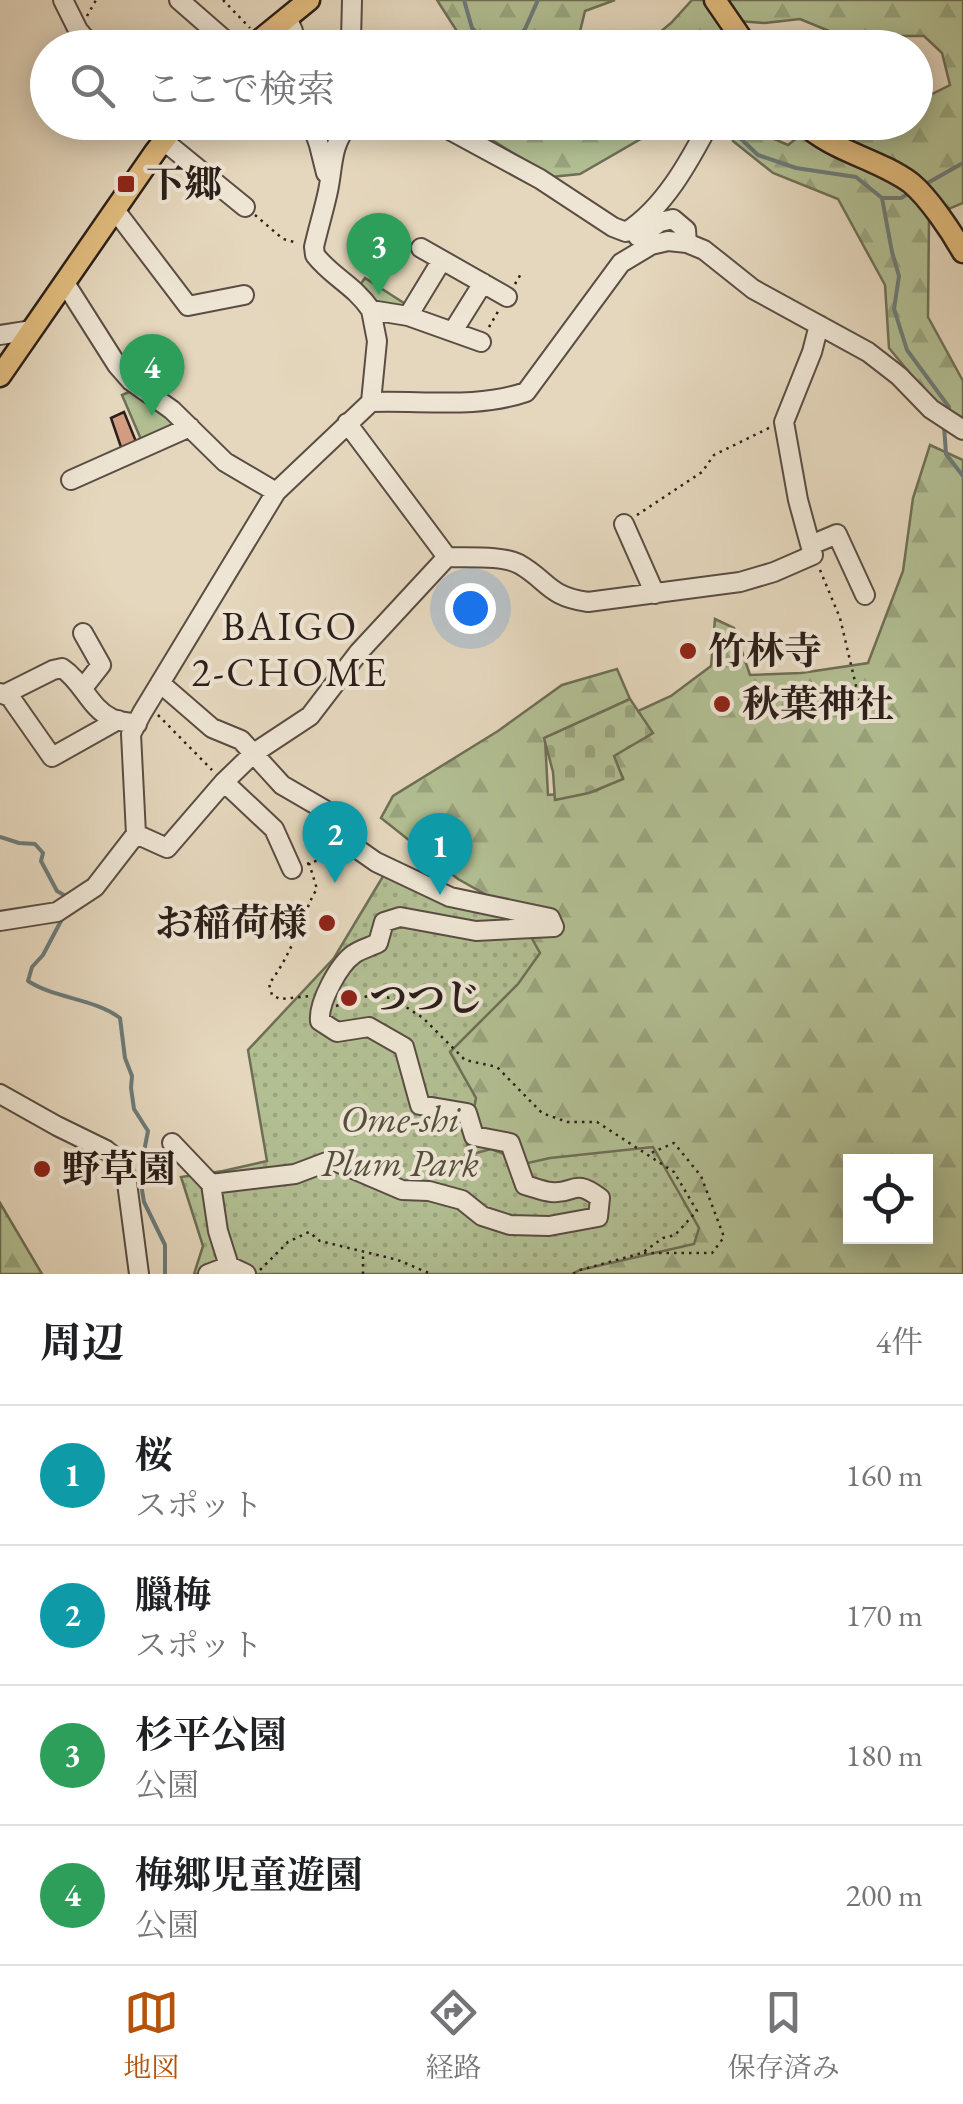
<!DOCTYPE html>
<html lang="ja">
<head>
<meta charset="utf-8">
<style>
  :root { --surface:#fff; --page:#f2f2f2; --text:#202124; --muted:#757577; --line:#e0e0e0; --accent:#b45309 }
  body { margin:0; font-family:"EB Garamond","Noto Serif JP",serif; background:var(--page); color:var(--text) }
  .controls { position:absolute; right:30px; bottom:30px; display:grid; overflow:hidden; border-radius:0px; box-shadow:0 5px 25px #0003 }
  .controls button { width:90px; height:90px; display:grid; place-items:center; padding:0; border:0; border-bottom:2px solid var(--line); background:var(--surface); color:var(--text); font:50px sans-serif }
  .you { position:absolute; left:470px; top:608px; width:35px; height:35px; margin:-25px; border:8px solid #fff; border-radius:50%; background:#1a73e8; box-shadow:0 0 0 15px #1a73e833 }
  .badge { display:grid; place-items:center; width:65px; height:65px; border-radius:50%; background:var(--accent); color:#fff; font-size:32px; font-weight:700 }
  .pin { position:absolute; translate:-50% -82px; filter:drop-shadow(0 2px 5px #0008) }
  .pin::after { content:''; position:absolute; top:52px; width:35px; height:30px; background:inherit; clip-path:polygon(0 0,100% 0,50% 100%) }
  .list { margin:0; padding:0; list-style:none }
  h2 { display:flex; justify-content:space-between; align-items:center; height:130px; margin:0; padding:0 40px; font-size:42px }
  h2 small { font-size:32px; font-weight:400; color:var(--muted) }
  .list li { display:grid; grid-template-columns:65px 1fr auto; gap:30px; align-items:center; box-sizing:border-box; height:140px; padding:0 40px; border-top:2px solid var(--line) }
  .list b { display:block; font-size:38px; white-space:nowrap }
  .list p { margin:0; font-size:32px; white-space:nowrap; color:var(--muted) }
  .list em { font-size:32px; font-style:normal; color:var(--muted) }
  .icon { flex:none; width:55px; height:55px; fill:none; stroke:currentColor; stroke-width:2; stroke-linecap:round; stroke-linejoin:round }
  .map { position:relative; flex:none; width:963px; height:1274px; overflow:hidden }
  .search { position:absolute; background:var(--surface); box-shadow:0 5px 25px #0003; left:30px; right:30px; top:30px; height:110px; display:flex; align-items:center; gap:25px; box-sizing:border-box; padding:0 35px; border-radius:55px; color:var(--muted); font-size:38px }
  .sheet { height:690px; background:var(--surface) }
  nav { display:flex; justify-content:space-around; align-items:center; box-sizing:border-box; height:140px; border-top:2px solid var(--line); background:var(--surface); font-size:28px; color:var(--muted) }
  nav a { display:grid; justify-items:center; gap:5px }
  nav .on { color:var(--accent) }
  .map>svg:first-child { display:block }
</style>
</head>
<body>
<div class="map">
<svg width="963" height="1274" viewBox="0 0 963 1274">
  <defs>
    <pattern id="grass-dots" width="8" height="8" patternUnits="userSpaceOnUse" patternTransform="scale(2.5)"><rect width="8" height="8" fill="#b2bf93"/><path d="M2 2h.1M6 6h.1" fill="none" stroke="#99a47e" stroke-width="1.8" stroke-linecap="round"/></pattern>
    <pattern id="forest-firs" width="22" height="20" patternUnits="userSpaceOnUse" patternTransform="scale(2.5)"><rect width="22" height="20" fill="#b2bf93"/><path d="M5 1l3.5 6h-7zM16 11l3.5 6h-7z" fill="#99a47e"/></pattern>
    <pattern id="cemetery-stones" width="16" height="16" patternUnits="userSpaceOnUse" patternTransform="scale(2.5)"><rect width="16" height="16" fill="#b2bf93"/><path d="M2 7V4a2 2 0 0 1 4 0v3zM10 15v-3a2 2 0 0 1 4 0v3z" fill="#99a47e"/></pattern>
  </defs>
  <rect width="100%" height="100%" fill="#e5d7bd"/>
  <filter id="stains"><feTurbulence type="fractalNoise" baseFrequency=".002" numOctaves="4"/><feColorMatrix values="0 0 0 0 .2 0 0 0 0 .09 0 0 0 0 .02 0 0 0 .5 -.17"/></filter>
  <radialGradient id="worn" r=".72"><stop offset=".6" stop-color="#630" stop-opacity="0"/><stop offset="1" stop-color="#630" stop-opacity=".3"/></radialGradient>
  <path fill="url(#grass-dots)" stroke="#6e6f56" stroke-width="2.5" d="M385 873 545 920 632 1129 675 1164 708 1251 612 1274H194L203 1246 181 1177 223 1171 267 1161 248 1050 334 958Z"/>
  <path fill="url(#forest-firs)" stroke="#6e6f56" stroke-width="2.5" fill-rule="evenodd" d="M437 0H615L585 11 576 48 467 47Z
    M692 0H963V203L929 217 928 317 963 381V418L933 401 889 348 885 285 838 199 773 173 733 141 730 123H757L767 136 788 145 802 134 798 123 916 122V102L950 85 942 53 924 36H900L829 31 800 19 765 23 723 20 740 47 641 48 671 23Z
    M465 123H652L644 137 580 174 551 177Z
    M930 445 963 460V1274H572L580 1270 694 1244 699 1228 653 1147 550 1158 528 1163 491 1149 465 1156 476 1098 450 1052 518 984 540 953 517 912 458 879 381 818 393 796 498 731 562 685 617 669 630 699 545 738 548 795 595 791 623 778 613 756 652 733 638 711 671 696 711 666 715 619 734 628 750 675 801 673 868 663 903 571 913 498ZM850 1162H926V1236H850Z
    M0 1203 42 1274H0Z"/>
  <path fill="url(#cemetery-stones)" stroke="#6e6f56" stroke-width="2.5" d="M630 699 653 733 614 756 623 779 589 793 555 800 553 772 544 738Z"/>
  <path fill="#b2bf93" stroke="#6e6f56" stroke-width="2.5" d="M365 278 407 305 404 312 376 305 360 285Z
    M134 390 180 423 143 444 122 395Z"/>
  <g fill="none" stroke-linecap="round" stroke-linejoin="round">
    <path stroke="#6c7b79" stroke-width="4" d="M464 0 472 28 490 47 512 48
      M512 47 525 29 538 0
      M676 48 681 41 695 43 702 48
      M735 122 739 137 758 155 796 168 856 177 882 198 892 252 899 276 894 309 907 350 949 407 948 412
      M924 185 963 163
      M882 198H901L911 192
      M944 426 946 454 963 476
      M0 837 19 843 35 844 43 853 41 861 57 891 69 898
      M62 919 43 955 32 967 28 981C56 999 93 998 120 1018L125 1058 132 1076 131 1088 134 1109 148 1131 141 1167V1184L144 1202 165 1245V1274"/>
  </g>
  <path fill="#d49d81" stroke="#2b1f1a" stroke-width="2.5" d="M124 412 137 444 122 450 111 418Z"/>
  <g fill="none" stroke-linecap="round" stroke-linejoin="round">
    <defs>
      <path id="minor" d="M63 0 78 30 93 48
        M179 0 234 48
        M352 0 351 39 354 48
        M282 48 293 38V31L287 17
        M311 122 319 145 326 173
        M350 122C330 147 334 162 328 191 324 210 318 229 314 247L315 255C332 277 354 285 371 310L408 316 481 342
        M435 122 540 179 613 227 626 232C664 208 689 162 710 122
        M164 141 245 207
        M115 210 188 306 244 295
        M638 237 660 222 673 219 686 230 687 243
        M421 248 507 297
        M65 283 117 365 131 381 172 410 225 462 276 492
        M408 316 442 260
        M453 331 483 283
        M0 335 32 330
        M371 402C422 400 477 409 526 392L621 263 651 245 668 241 687 243 704 250 753 289 868 352 899 376 931 409 963 430
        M347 423 447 557 359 652 310 716 254 753 224 782 167 848 136 834 131 734 142 713 276 492 371 402 377 341 371 310
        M71 480 190 427
        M624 524 655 594
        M811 545 837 534 865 595
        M447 557C467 558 502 555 519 564 549 581 547 596 588 602L740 582 774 572 813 555 798 500 784 422 812 352 819 325
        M83 633 101 665 83 688
        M160 683 212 728 241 740 282 785 325 810 356 848 376 862 450 897 550 918 554 927 476 931 400 917 384 922 378 943C370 947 361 949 354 954 339 964 318 1003 320 1021L337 1032 369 1027 404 1047 420 1105 467 1113 474 1136 510 1143 525 1185C533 1187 542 1191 551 1192 575 1195 572 1177 600 1198L598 1217 549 1226 510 1225 482 1216 462 1200 429 1191 402 1190 332 1160 295 1174 211 1184
        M0 693 10 697 52 757 118 720
        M5 694 53 670 62 668C82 681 90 708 111 718 118 722 129 722 137 724
        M224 782 274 829 292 869
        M0 921 57 912 95 887 136 834
        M0 1094 57 1126 106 1150 116 1158 126 1175 139 1274
        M172 1143 211 1184 218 1231 229 1266 246 1274
        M208 1274 229 1266"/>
      <path id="major" d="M715 0 748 48
        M250 48 309 0
        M802 122C833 152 877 158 911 183 929 198 951 231 963 252
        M0 376 155 152 178 122"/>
    </defs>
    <use href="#minor" stroke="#5a4d43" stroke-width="22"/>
    <use href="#major" stroke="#2b1f1a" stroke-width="25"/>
    <path stroke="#2b1f1a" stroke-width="2.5" stroke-dasharray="2.5 5" stroke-linecap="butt" d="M223 0 250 28
      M87 16 96 0
      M255 215 283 239 298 243
      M515 284 522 272
      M489 327 500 308
      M637 515 702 472 714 455 771 427
      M820 570 840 618 864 720
      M158 715 212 770
      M309 863 317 889C307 904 305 919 297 934 289 952 281 968 269 984L272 995 280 999 310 996
      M307 864 342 852
      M336 1006 368 996 392 998 423 1018 465 1060 497 1067 542 1113 567 1122H597L674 1172 697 1211 675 1235 663 1238 642 1253 580 1270 573 1274
      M644 1253H712L724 1237 701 1176 674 1143 651 1153
      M260 1270 288 1242 309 1232 320 1241 398 1260 431 1274
      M363 1274V1253"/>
    <use href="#minor" stroke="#eee5d4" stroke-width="18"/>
    <use href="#major" stroke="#e2bc7e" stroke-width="20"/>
  </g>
  <g fill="#8f2418" stroke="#eee5d4" stroke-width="4">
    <rect x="116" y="174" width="20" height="20" rx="5"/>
    <circle cx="688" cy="651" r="10"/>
    <circle cx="722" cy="704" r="10"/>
    <circle cx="327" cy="923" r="10"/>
    <circle cx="349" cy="998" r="10"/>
    <circle cx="42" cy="1169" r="10"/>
  </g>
  <g text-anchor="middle" stroke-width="8" stroke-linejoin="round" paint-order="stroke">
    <g font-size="38" font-weight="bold" fill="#2b1f1a" stroke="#eee5d4" text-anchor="start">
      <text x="146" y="197">下郷</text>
      <text x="708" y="664">竹林寺</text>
      <text x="742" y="717">秋葉神社</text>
      <text x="307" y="936" text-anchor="end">お稲荷様</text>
      <text x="369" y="1011">つつじ</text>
      <text x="62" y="1182">野草園</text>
    </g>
    <g font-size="38" font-style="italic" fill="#544f3e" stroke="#eee5d4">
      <text x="400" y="1132">Ome-shi<tspan x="400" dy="44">Plum Park</tspan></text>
    </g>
    <g font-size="40" letter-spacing="2.5" fill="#2b1f1a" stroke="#eee5d4">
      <text x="290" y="640">BAIGO<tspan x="290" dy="46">2-CHOME</tspan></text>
    </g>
  </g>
  <rect width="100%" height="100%" filter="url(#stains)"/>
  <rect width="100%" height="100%" fill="url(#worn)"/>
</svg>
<div class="controls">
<button><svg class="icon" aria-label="locate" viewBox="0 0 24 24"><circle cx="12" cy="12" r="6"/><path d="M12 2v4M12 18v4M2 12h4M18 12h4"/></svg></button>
</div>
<div class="you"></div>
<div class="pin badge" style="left:440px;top:895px;background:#0f9aa8">1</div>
<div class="pin badge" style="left:335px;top:883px;background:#0f9aa8">2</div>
<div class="pin badge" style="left:379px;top:295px;background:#2e9e5b">3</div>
<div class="pin badge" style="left:152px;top:416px;background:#2e9e5b">4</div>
<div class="search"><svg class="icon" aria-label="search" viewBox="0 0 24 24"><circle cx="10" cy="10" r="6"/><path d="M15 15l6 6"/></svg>ここで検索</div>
</div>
<section class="sheet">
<h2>周辺<small>4件</small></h2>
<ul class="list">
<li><span class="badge" style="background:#0f9aa8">1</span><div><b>桜</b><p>スポット</p></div><em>160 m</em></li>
<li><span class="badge" style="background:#0f9aa8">2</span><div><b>臘梅</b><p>スポット</p></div><em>170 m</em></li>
<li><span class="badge" style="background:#2e9e5b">3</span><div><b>杉平公園</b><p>公園</p></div><em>180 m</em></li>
<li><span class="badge" style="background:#2e9e5b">4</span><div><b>梅郷児童遊園</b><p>公園</p></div><em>200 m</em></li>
</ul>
</section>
<nav>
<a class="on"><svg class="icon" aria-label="map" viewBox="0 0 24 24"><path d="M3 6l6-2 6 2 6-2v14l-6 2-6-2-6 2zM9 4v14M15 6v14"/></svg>地図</a>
<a><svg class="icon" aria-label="directions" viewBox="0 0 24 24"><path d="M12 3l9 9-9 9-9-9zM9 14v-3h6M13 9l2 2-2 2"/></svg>経路</a>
<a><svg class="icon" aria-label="saved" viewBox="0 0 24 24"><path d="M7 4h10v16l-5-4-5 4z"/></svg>保存済み</a>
</nav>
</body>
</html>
